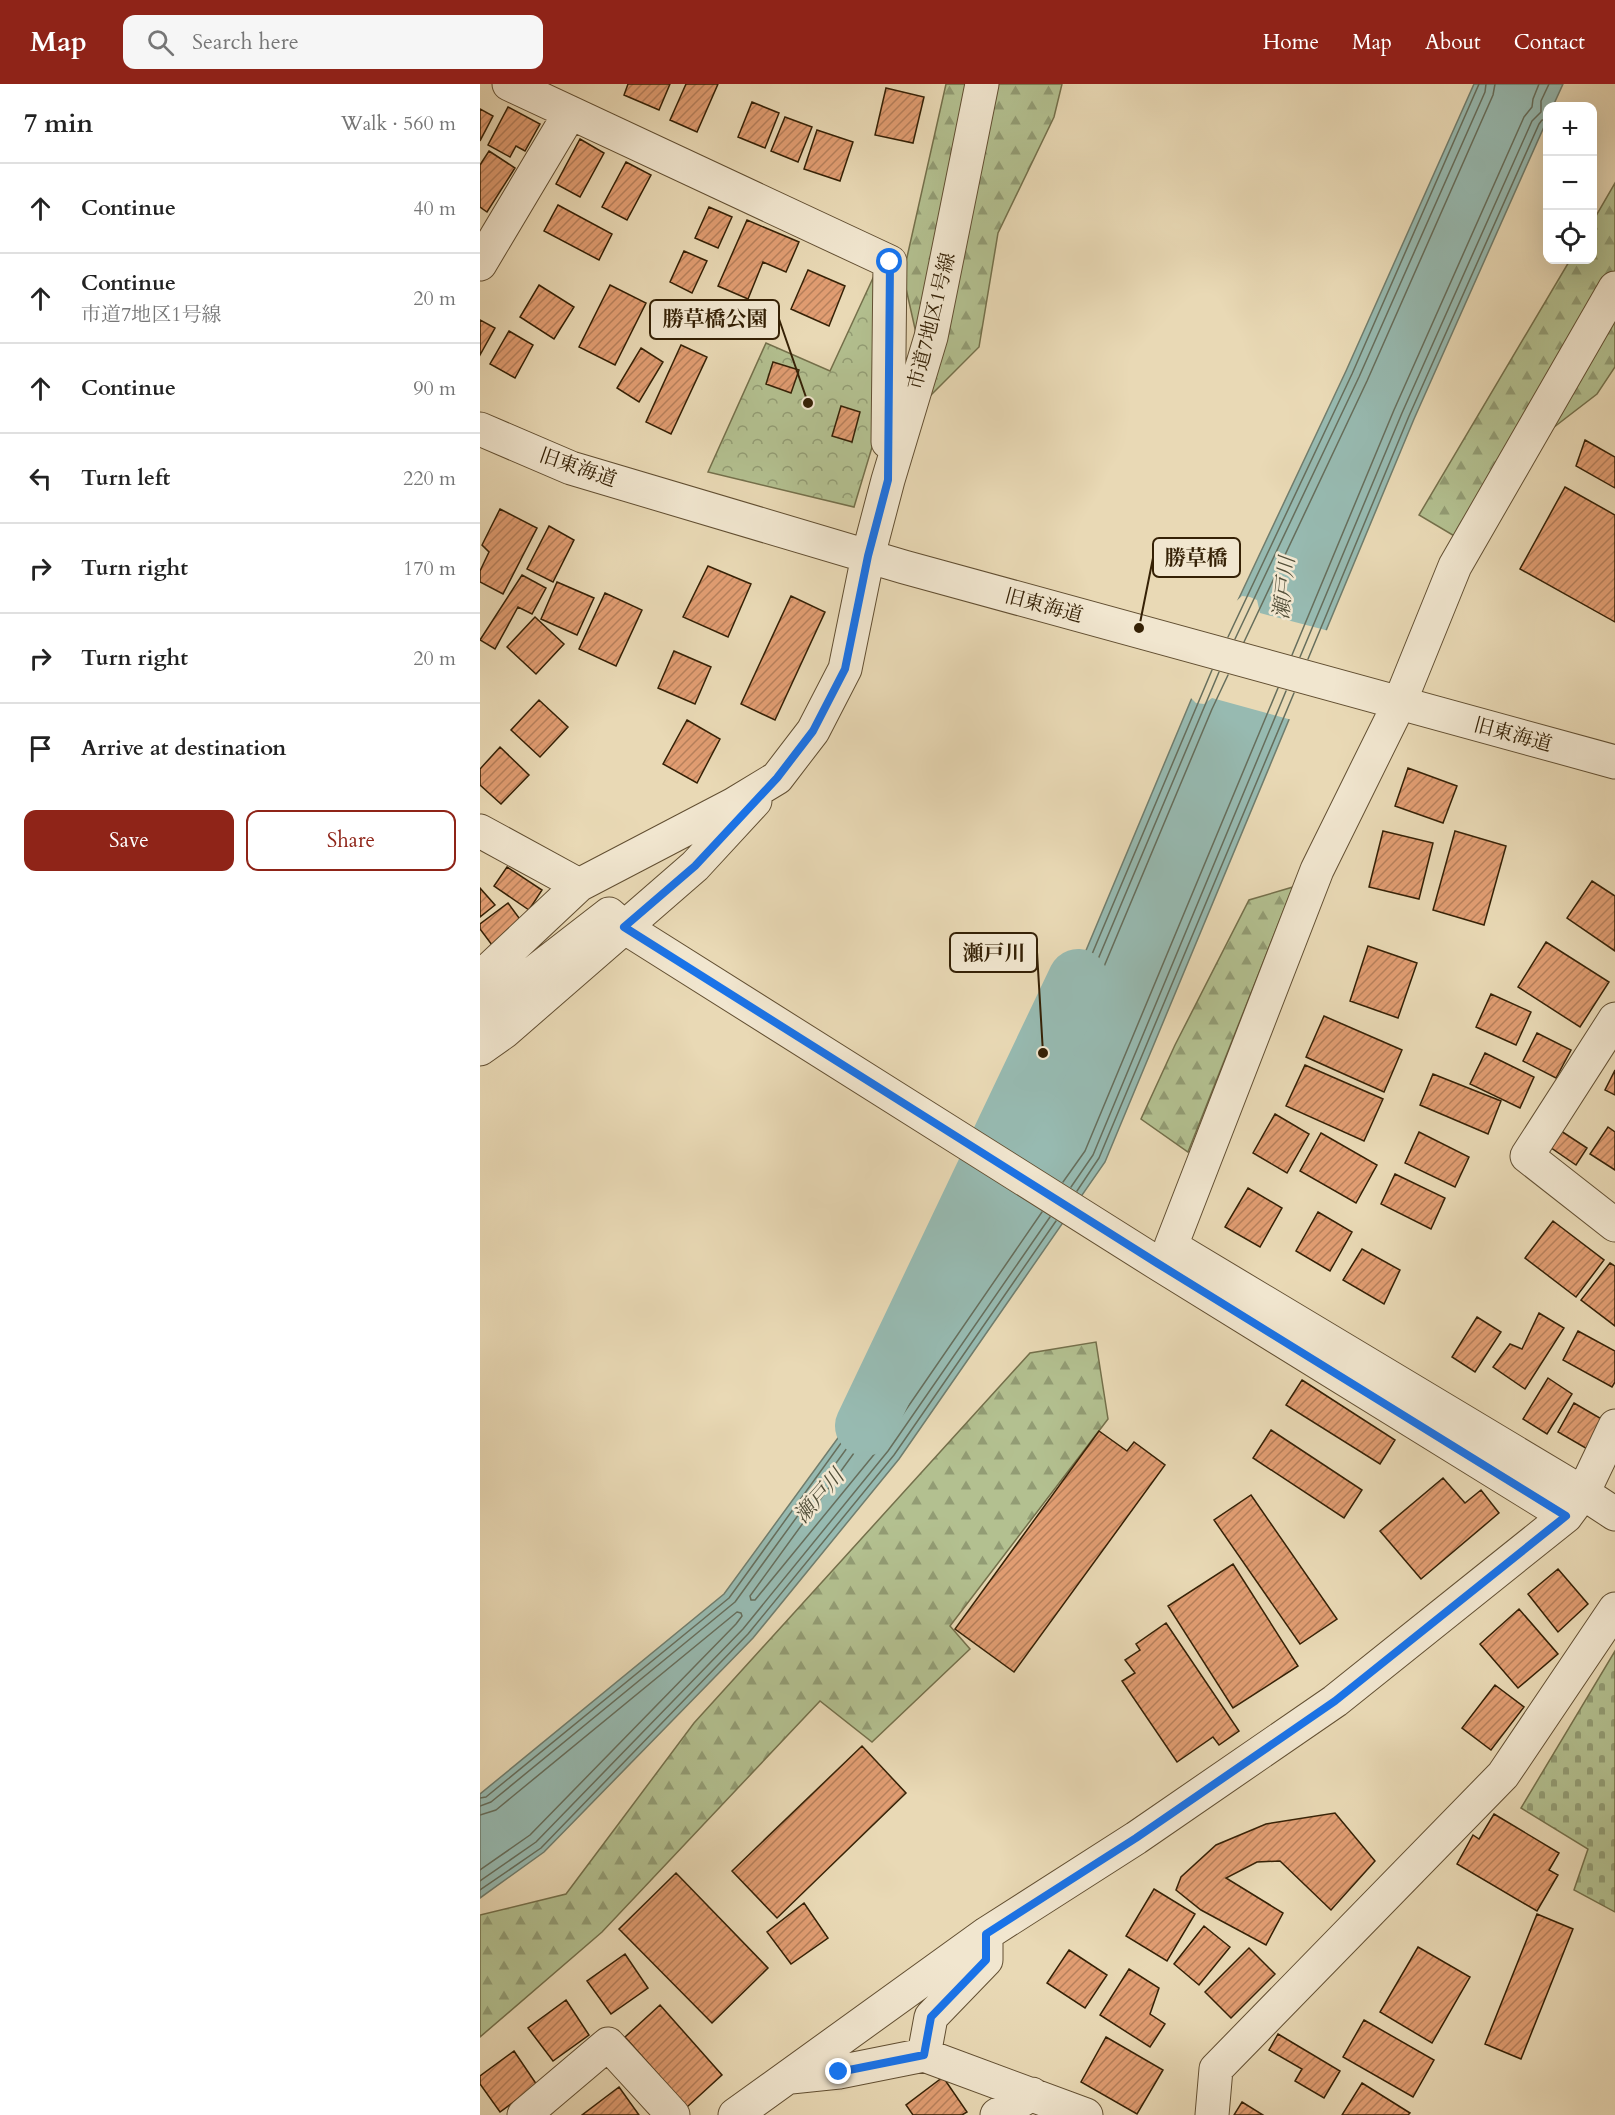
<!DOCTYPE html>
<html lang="en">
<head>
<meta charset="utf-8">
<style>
  :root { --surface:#fff; --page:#f6f6f6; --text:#222; --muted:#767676; --line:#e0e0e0; --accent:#8f2418 }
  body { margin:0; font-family:Cardo,"Noto Serif JP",serif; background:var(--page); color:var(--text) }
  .controls { position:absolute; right:18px; top:18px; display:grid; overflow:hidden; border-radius:12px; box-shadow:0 6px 24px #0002 }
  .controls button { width:54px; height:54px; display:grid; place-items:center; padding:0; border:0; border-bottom:2px solid var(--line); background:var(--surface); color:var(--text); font:30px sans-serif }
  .stop { position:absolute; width:18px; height:18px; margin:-14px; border:4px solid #1a73e8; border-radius:50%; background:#fff }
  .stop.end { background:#1a73e8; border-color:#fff; box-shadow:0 2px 6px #0008 }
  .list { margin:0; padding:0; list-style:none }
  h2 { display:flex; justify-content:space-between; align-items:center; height:78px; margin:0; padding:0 24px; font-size:26px }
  h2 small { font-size:20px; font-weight:400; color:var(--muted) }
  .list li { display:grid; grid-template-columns:39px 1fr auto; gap:18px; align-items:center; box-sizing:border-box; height:90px; padding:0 24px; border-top:2px solid var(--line) }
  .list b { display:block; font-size:22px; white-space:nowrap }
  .list p { margin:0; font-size:20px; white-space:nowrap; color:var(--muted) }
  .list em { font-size:20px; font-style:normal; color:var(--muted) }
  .actions { display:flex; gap:12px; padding:18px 24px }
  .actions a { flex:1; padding:14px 0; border:2px solid var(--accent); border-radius:12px; text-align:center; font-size:21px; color:var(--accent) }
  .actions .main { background:var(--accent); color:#fff }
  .icon { flex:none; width:33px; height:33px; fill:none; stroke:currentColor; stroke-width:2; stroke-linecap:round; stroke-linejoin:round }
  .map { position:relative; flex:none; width:1135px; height:2031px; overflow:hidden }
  header { display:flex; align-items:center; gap:36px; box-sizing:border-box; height:84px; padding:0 30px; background:var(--accent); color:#fff }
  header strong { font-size:28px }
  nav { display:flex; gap:33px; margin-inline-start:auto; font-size:21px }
  .search { width:420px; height:54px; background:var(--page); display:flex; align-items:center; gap:15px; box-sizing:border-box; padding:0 21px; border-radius:12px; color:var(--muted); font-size:22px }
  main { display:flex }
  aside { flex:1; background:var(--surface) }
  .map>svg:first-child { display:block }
</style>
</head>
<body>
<header>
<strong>Map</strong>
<div class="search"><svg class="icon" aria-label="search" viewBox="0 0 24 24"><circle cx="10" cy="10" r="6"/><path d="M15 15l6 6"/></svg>Search here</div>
<nav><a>Home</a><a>Map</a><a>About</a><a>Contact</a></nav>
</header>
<main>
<aside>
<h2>7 min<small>Walk · 560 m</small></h2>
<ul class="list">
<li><svg class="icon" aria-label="ahead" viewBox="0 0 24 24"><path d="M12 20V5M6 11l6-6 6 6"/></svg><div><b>Continue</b></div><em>40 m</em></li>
<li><svg class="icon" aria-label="ahead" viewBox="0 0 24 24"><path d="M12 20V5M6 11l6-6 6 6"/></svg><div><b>Continue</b><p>市道7地区1号線</p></div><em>20 m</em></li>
<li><svg class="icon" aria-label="ahead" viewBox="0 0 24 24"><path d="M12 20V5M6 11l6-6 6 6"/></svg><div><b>Continue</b></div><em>90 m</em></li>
<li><svg class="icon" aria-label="left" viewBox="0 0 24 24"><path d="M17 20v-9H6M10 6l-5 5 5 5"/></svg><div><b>Turn left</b></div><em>220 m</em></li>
<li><svg class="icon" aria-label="right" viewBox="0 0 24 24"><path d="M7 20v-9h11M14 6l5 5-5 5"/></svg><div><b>Turn right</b></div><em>170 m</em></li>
<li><svg class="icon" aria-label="right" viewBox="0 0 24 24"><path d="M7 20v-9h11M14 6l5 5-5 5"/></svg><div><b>Turn right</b></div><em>20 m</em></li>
<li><svg class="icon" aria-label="arrive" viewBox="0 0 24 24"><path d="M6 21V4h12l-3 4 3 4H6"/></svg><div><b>Arrive at destination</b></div></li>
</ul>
<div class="actions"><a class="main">Save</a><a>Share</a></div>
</aside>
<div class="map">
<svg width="1135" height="2031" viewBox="0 0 1135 2031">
  <defs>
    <pattern id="forest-firs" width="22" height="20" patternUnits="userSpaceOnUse" patternTransform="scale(1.5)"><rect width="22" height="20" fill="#b3c090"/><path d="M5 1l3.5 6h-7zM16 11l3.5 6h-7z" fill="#929c74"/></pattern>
    <pattern id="cemetery-stones" width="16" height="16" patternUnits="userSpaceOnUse" patternTransform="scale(1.5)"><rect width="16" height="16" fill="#b3c090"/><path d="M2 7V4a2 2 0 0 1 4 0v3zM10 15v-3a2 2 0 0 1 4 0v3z" fill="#929c74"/></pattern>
    <pattern id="park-crowns" width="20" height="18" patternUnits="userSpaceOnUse" patternTransform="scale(1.5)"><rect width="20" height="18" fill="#b3c090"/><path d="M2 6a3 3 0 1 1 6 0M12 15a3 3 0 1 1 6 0" fill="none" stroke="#929c74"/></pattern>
    <pattern id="building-hatch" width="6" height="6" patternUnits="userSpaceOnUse" patternTransform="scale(1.5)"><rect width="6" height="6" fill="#e19d72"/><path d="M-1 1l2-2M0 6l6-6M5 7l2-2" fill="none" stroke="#b7805c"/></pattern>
  </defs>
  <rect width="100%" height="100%" fill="#e9d9b5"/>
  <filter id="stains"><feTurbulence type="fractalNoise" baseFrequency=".00333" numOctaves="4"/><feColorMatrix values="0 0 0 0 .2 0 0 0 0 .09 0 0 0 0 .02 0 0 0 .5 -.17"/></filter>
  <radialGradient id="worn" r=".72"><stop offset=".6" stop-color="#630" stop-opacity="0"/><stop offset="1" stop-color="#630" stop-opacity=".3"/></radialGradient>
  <path fill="url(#forest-firs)" stroke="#74704b" stroke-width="1.5" d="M466 0H582L574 33 518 149 499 263 450 312 423 191Z
    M1135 99V283L1117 310 1069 347 976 453 939 431 1090 176H1112L1113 137Z
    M813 803 708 1068 661 1035 695 961 769 816Z
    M616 1258 628 1335 470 1542 490 1565 392 1658 340 1617 122 1848 0 1953V1831L86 1810 214 1639 550 1269Z"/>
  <path fill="url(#cemetery-stones)" stroke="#74704b" stroke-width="1.5" d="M1135 1567V1828L1094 1806 1108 1765 1041 1724Z"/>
  <path fill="url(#park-crowns)" stroke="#74704b" stroke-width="1.5" d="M399 181 396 350 374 423 228 388 286 259 350 287Z"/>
  <path fill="#97bab1" stroke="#707d6d" stroke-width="1.5" d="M994 0H1083L1073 22H1068L1067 36 934 335 625 1078 419 1375 273 1554 64 1768 0 1814V1710L244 1510 420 1269 563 969 711 616 866 287Z"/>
  <path fill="#e9d9b5" d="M762 512 770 513 777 516 780 529 849 547 812 636 732 614 724 620 716 619 710 613 753 520Z"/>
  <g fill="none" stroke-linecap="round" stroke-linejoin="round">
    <path stroke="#666e5c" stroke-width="1.5" d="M748 553 872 290 999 0
      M755 555 879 293 1005 8 1006 0
      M764 558 887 297 1013 11 1015 0
      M812 571 914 326 1044 33 1052 23 1053 15 1059 0
      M820 573 922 329 1052 37 1061 28V17L1069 0
      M828 575 929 332 1059 40 1062 36H1068
      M525 1062 569 972 732 586
      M532 1066 576 975 739 588
      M539 1071 584 978 732 625 748 591
      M583 1098 605 1067 798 604
      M591 1103 613 1071 806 607
      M524 1104 438 1281 270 1512 271 1516H275L401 1362 562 1128
      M597 1107 619 1074 814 609
      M0 1714 6 1713 249 1514 424 1272 510 1095
      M0 1722 11 1718 255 1518 431 1276 516 1099
      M0 1731 16 1726 257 1528 261 1529 262 1532 256 1540 50 1751 0 1786
      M0 1797 56 1758 263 1545 408 1367 570 1133
      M0 1806 61 1764 268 1550 414 1371 576 1137"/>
    <path stroke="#97bab1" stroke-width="60" d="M385 1342 598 895"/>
  </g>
  <path fill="url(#building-hatch)" stroke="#352106" stroke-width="1.5" d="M148 0H190L179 26 144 11Z
    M206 0H238L217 48 190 36Z
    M406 4 444 13 433 59 395 51Z
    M272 18 299 29 285 64 258 53Z
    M28 23 60 40 45 67 36 62 30 73 8 61Z
    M0 25 13 32 0 57Z
    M305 33 332 43 318 78 291 67Z
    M337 46 373 58 360 97 324 85Z
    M100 55 124 69 100 113 76 100Z
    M9 67 35 84 7 128 0 123V81Z
    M146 78 171 91 147 136 122 123Z
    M78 121 132 150 119 176 64 147Z
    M229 123 252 133 238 164 215 154Z
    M267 136 319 158 306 188 283 178 268 215 238 202Z
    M204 167 227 177 212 209 190 198Z
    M328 186 365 202 349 242 311 225Z
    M59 201 94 223 74 255 40 233Z
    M130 201 166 219 135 281 99 263Z
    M0 236 15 244 0 271Z
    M29 247 53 261 35 294 10 280Z
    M201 261 227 273 191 350 166 338Z
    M161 264 183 278 159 318 137 304Z
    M293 278 319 286 311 309 286 300Z
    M361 322 380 328 372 358 352 352Z
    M1105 356 1135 373V404L1096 382Z
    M1085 403 1135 431V538L1040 485Z
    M20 425 57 444 23 510 0 498V487L9 468 2 461Z
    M69 442 94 456 73 498 47 485Z
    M228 482 271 500 248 553 203 533Z
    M42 491 66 504 52 530 38 523 15 565 0 556Z
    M77 498 114 514 97 551 61 535Z
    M125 509 162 526 136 582 99 565Z
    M311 512 345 528 295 636 261 620Z
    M55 533 84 560 56 590 27 563Z
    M194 567 231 583 215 620 178 604Z
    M59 616 88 643 60 673 31 646Z
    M207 636 240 655 217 699 183 680Z
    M20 663 49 691 21 720 0 701V685Z
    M928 684 977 702 963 739 915 722Z
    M903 747 953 759 939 815 889 803Z
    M975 747 1026 762 1004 841 953 826Z
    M27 783 62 806 49 826 14 802Z
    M1112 797 1135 812V867L1087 834Z
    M0 804 15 821 0 833Z
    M28 819 42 838 12 861 0 845V840Z
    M1066 858 1129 898 1100 943 1038 903Z
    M888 862 937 879 918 934 870 917Z
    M1011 910 1051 928 1036 961 996 943Z
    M844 932 922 966 904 1008 826 973Z
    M1057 949 1091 966 1076 994 1043 977Z
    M1005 969 1054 993 1040 1024 990 1000Z
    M825 981 903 1015 884 1057 806 1022Z
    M1135 986V1011L1125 1006Z
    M953 990 1021 1017 1008 1050 940 1021Z
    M795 1030 829 1050 807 1089 773 1069Z
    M1128 1043 1135 1048V1086L1110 1070Z
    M1078 1045 1107 1064 1096 1081 1067 1061Z
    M939 1048 989 1073 975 1103 925 1079Z
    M841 1049 897 1081 876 1119 820 1087Z
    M915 1090 965 1114 951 1145 901 1120Z
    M768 1104 802 1124 780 1163 745 1143Z
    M838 1128 872 1148 850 1187 816 1167Z
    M1073 1137 1124 1176 1096 1213 1045 1174Z
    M882 1165 920 1186 904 1220 863 1196Z
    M1130 1179 1135 1182V1242L1101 1216Z
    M1059 1229 1084 1244 1045 1305 1013 1283 1030 1260 1042 1265Z
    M997 1233 1021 1248 995 1288 972 1273Z
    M1098 1247 1135 1267V1298L1132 1303 1083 1276Z
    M1068 1294 1092 1310 1067 1350 1043 1335Z
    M822 1296 915 1356 900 1380 806 1321Z
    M1094 1319 1125 1337 1109 1366 1078 1348Z
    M791 1346 882 1406 864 1434 773 1374Z
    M619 1347 647 1367 654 1358 685 1381 534 1588 475 1545Z
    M963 1394 985 1419 1001 1406 1019 1429 941 1495 900 1447Z
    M771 1411 857 1535 820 1560 734 1436Z
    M753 1480 818 1582 753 1624 688 1522Z
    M1078 1485 1108 1520 1078 1548 1048 1510Z
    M1039 1525 1078 1570 1038 1604 1000 1560Z
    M686 1539 759 1647 739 1661 733 1653 697 1678 642 1597 655 1589 645 1576 660 1566 656 1560Z
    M1015 1601 1044 1623 1011 1666 982 1644Z
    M382 1662 426 1709 297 1834 252 1787Z
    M855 1729 895 1777 851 1826 800 1777 777 1778 746 1794 803 1829 786 1861 721 1826 696 1806 701 1793 736 1761 786 1740Z
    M1014 1730 1079 1769 1069 1786 1078 1791 1057 1827 977 1780 993 1751 999 1755Z
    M196 1789 288 1884 232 1939 139 1845Z
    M674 1805 715 1830 687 1877 646 1852Z
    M324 1819 348 1854 311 1880 287 1848Z
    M1057 1830 1093 1845 1041 1975 1005 1960Z
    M724 1842 750 1863 719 1901 694 1880Z
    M938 1863 990 1893 952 1959 900 1928Z
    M769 1864 795 1890 751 1934 725 1908Z
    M589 1866 627 1891 605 1924 567 1899Z
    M145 1870 168 1904 131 1930 107 1897Z
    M649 1885 679 1904 670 1930 685 1940 670 1963 620 1931Z
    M86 1916 109 1951 73 1977 48 1944Z
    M180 1921 242 1991 207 2023 145 1953Z
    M884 1936 954 1976 933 2013 863 1973Z
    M798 1950 860 1987 844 2014 815 1997 822 1985 789 1966Z
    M626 1953 683 1986 657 2030 601 1998Z
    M34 1967 57 2001 20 2028 0 2000V1992Z
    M463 1993 487 2028 482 2031H433L426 2021Z
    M882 1999 930 2029 928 2031H862Z
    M139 2003 159 2031H102Z
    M762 2018 783 2031H754Z"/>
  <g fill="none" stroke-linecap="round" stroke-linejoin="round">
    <defs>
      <path id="minor" d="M29 0 410 178 408 358
        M0 180 90 29
        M1135 204 975 482 919 620 837 786 691 1162 1103 1409 1135 1430
        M0 345 91 384 424 483 1135 678
        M0 747 99 801
        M0 894 99 801 254 720 297 694 333 647 365 585 388 472 408 396 451 253 502 0
        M0 930 129 830 144 843 677 1179 1086 1432
        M1135 935 1047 1072 1135 1141
        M0 965 24 948 215 782 275 717
        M444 1971 451 1933 506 1876V1850
        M311 1993 359 1988 444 1971 606 2031
        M44 2031 128 1960 193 2031
        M255 2031 506 1850 656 1754 855 1617 1086 1432 1103 1409 1135 1342
        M517 2031 552 2010
        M732 2031 736 1985 1023 1691 1135 1525"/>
    </defs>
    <use href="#minor" stroke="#624f32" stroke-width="35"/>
    <use href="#minor" stroke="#f1e6cf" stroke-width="33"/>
  </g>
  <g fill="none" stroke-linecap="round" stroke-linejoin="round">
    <path stroke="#1a73e8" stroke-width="8" d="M359 1988 444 1971 451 1933 506 1876V1850L656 1754 855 1617 1086 1432 677 1179 144 843 215 782 297 694 333 647 365 585 388 472 408 396 410 178"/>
  </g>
  <g text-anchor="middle" stroke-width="5" stroke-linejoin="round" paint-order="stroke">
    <g font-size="20" fill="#352106" stroke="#f1e6cf">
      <text transform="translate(451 237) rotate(-76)" y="7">市道7地区1号線</text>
      <text transform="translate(98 383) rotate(19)" y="7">旧東海道</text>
      <text transform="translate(564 521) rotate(15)" y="7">旧東海道</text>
      <text transform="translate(1033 650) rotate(15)" y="7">旧東海道</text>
    </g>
    <g font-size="21" font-style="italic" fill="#524f39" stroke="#f1e6cf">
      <text transform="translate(804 504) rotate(-84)" y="7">瀬戸川</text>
      <text transform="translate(339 1412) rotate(-49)" y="7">瀬戸川</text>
    </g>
  </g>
  <path fill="none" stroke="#352106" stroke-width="2" d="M328 319L299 235M659 544L673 474M563 969L557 868"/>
  <g fill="#352106" stroke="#f1e6cf" stroke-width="2">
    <circle cx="328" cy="319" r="6"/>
    <circle cx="659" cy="544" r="6"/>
    <circle cx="563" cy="969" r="6"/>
  </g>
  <g fill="#f1e6cf" stroke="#352106" stroke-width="2">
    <rect x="170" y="216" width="129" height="39" rx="6"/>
    <rect x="673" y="454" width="87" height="39" rx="6"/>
    <rect x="470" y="849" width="87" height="39" rx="6"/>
  </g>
  <g font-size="21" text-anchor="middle" font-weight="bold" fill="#352106">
    <text x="235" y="242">勝草橋公園</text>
    <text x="716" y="481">勝草橋</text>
    <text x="514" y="876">瀬戸川</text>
  </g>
  <rect width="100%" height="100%" filter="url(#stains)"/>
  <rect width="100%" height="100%" fill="url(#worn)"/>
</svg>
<div class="controls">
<button>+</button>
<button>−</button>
<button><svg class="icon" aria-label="locate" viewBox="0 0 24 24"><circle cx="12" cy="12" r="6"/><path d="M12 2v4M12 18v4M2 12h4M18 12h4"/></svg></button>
</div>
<div class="stop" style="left:410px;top:178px"></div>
<div class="stop end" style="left:359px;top:1988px"></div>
</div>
</main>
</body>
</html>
